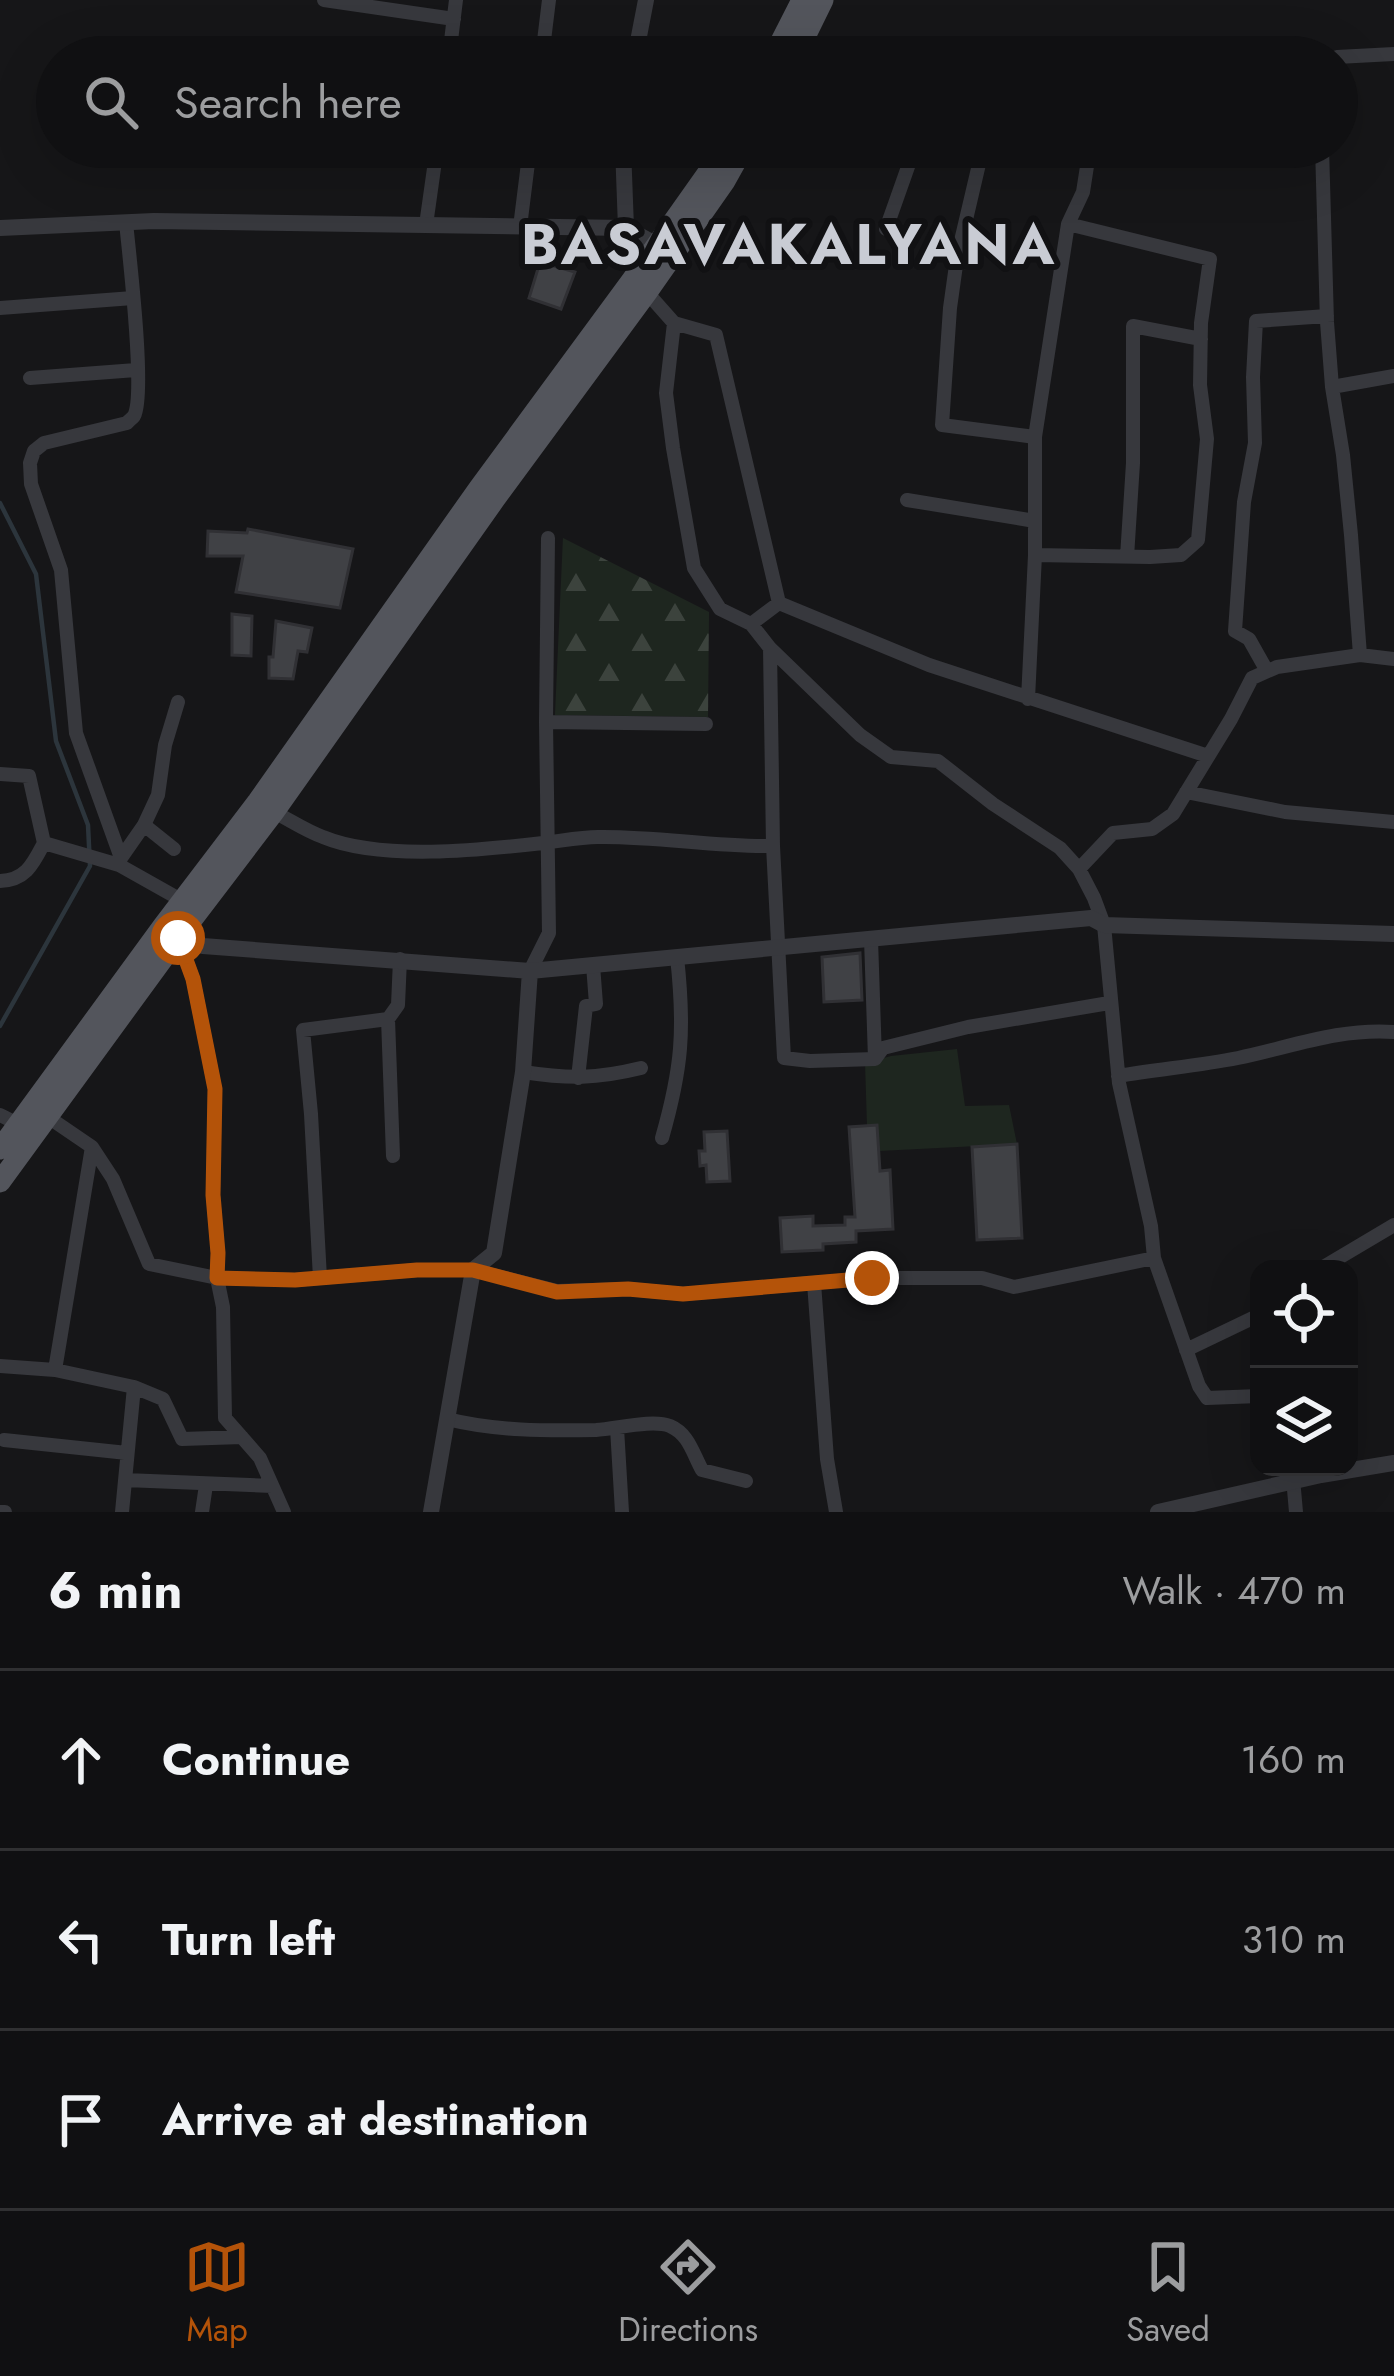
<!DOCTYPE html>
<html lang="en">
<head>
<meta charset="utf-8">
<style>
  :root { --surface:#101012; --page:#1e1e20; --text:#f1f3f6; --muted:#9c9d9f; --line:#303032; --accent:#b45309 }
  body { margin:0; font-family:Jost,sans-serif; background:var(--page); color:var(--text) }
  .controls { position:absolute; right:36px; bottom:36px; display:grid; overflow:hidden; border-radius:24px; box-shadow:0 12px 48px #0002 }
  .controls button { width:108px; height:108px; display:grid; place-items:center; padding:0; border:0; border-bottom:3px solid var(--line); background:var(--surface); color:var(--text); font:60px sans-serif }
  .stop { position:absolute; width:36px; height:36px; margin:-27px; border:9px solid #b45309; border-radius:50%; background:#fff }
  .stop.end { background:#b45309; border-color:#fff; box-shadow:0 3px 12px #0008 }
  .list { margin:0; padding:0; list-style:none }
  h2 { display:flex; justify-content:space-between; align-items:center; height:156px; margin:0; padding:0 48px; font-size:51px }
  h2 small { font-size:39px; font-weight:400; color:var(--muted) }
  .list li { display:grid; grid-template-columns:78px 1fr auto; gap:36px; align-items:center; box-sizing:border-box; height:180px; padding:0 48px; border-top:3px solid var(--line) }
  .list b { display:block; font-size:45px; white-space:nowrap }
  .list em { font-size:39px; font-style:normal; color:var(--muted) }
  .icon { flex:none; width:66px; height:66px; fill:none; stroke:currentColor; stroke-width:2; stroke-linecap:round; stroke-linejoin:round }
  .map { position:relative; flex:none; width:1394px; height:1512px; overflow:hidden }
  .search { position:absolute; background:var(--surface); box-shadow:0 12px 48px #0002; left:36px; right:36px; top:36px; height:132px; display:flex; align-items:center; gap:30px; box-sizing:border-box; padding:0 42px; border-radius:66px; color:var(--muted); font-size:45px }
  .sheet { height:696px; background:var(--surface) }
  nav { display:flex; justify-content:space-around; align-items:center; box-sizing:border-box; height:168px; border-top:3px solid var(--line); background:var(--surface); font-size:33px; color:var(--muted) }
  nav a { display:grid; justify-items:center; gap:6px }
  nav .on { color:var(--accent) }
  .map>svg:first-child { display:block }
</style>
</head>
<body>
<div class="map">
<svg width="1394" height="1512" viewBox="0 0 1394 1512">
  <defs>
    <pattern id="forest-firs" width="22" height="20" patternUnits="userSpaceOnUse" patternTransform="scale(3)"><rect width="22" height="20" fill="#1e261f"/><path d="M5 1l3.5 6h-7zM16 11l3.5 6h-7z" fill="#3c433d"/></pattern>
  </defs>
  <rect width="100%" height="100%" fill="#161618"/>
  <path fill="url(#forest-firs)" d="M563 538 709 612 708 717 555 715Z"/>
  <path fill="#1e261f" d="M957 1049 965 1106 1009 1105 1017 1144 879 1151 877 1125 867 1126 865 1063 891 1056Z"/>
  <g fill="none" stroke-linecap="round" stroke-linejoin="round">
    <path stroke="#2c353c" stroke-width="4.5" d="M0 503 36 574 56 741 88 825 90 866 0 1026"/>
  </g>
  <path fill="#404145" stroke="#303034" stroke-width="3" d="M540 262 575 272 561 309 529 298Z
    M248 529 353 549 340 608 236 592 243 556H207L208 531 247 533Z
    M232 614 252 616 251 656 232 655Z
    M276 621 312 628 307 652 298 651 293 679 269 678V657H273Z
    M860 953 862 1000 824 1002 822 957Z
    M877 1125 880 1171 890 1170 893 1229 856 1231V1242L823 1244V1250L782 1252 780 1218 813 1216V1226L845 1225V1217H855L849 1127Z
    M727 1131 730 1181 707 1182 706 1165 700 1166 699 1151H705L704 1132Z
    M1017 1144 1022 1238 977 1240 972 1147Z"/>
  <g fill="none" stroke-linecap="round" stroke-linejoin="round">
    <path stroke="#37383d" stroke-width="14" d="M324 0 454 19
      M797 47 1296 57
      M449 57 456 0
      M542 57 549 0
      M1337 57 1394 54
      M983 147 957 258 950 308 942 425 1035 437
      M1322 147 1327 322 1332 387 1343 455 1351 535 1360 655
      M426 225 437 147
      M520 227 530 147
      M886 229 915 147
      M643 288 674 323 666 393 673 448 694 568 720 609 751 624 770 648 860 735 891 757 938 761 993 804 1060 848 1079 869 1094 898 1104 925 1119 1083 1151 1226 1154 1258 1199 1386 1207 1398 1259 1396
      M0 308 133 298
      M674 323 716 335 779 603
      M30 378 136 370
      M1332 387 1394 376
      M907 500 1035 521
      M1035 555 1150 557 1181 555 1198 540 1207 439 1200 385 1201 323 1210 259 1068 224
      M1127 557 1133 463V326L1201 339
      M751 624 779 603 929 665 1208 756
      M770 648 773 846 784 1058 810 1061 875 1059 883 1048 968 1027 1109 1003
      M1267 671 1249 639 1235 631 1244 502 1255 443 1253 377 1256 321 1327 316
      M1028 699 1035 555V437L1068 224 1083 192 1090 147
      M546 722 706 724
      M0 774 29 776 44 843 119 865 183 901
      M1186 792 1285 812 1394 822
      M274 812C290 820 306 831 323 837 381 861 481 850 543 843 561 841 580 837 598 837 657 836 714 847 773 846
      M144 825 158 795 165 745 178 702
      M121 858 144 825 174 849
      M119 865 121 858 76 733 61 570 31 484 30 463 34 451 44 443 127 423C129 420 132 419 134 416 146 394 129 254 126 222
      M1079 869 1113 833 1152 829 1173 814 1231 719 1252 678 1277 667 1360 655 1394 659
      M0 881C26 880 33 864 44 843
      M178 938 193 979 215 1089 213 1195 218 1253 217 1278 223 1307 225 1418 260 1458 284 1512
      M871 939 875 1059
      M530 971 549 933 546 722 548 538
      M388 1019 398 1005 400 959
      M523 1072C569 1079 596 1079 641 1068
      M1118 1076C1158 1069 1198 1066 1238 1058 1291 1047 1339 1028 1394 1032
      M578 1078 586 1006 596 1004 593 965
      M0 1115 18 1124
      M48 1117 92 1147 113 1179 149 1264 217 1278 295 1280 417 1270H473L557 1291 628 1289 683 1294 872 1278H982L1014 1287 1154 1258
      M662 1138C682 1068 685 1030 677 957
      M1320 1269 1394 1225
      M320 1278 311 1114 303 1030 388 1019 393 1156
      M814 1283 827 1459 836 1512
      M1186 1350 1259 1315
      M0 1366 55 1370 92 1147
      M55 1370 134 1387 163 1399 182 1439 242 1437
      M447 1419C495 1431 546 1431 596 1430 616 1429 652 1419 670 1426 689 1434 693 1454 702 1470L746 1481
      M617 1428 622 1512
      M4 1440 127 1453
      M1292 1467 1296 1512
      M125 1480 272 1486
      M0 1512H5
      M122 1512 134 1387
      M202 1512 206 1485"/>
    <path stroke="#37383d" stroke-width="16" d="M635 57 646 0
      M623 147 626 228
      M0 228 154 221 626 228 666 250
      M172 934 203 946 530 971 1091 918 1104 925 1394 934
      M431 1512 473 1270 494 1253 523 1072 530 971
      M1158 1512 1321 1475 1394 1463"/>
    <path stroke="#53555c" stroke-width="21" d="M773 57 802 0
      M795 57 823 0
      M0 1149 163 926 258 801 479 488 632 280 709 171 722 147
      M0 1182 178 938 274 812 495 499 648 291 725 181 744 147"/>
  </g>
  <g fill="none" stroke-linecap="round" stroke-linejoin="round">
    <path stroke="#b45309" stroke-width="15" d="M178 938 193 979 215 1089 213 1195 218 1253 217 1278 295 1280 417 1270H473L557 1292 628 1289 683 1294 872 1278"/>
  </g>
  <g text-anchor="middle" stroke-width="12" stroke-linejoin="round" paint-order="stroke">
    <g font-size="57" font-weight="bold" letter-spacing="3" fill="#c9ccd4" stroke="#111113">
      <text x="789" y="264">BASAVAKALYANA</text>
    </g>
  </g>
</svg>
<div class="controls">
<button><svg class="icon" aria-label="locate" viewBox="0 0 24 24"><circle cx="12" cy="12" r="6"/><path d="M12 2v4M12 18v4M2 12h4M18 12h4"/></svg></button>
<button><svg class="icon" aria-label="layers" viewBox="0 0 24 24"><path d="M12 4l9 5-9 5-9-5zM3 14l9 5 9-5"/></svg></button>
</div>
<div class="stop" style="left:178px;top:938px"></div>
<div class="stop end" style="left:872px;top:1278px"></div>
<div class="search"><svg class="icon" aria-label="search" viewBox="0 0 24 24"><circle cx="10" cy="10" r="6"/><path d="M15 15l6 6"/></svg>Search here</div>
</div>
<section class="sheet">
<h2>6 min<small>Walk · 470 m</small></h2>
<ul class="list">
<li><svg class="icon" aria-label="ahead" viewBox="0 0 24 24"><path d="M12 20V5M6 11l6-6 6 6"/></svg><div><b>Continue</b></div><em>160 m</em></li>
<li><svg class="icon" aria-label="left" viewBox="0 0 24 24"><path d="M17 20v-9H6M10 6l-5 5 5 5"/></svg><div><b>Turn left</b></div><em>310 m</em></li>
<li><svg class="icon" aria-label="arrive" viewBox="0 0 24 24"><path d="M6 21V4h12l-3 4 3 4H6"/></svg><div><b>Arrive at destination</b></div></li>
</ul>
</section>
<nav>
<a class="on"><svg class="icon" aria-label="map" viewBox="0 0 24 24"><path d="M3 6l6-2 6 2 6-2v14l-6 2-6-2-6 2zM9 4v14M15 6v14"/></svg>Map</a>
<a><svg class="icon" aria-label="directions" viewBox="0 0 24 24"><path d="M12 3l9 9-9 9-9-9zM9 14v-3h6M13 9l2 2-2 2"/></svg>Directions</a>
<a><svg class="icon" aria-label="saved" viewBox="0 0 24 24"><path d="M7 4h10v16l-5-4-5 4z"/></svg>Saved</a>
</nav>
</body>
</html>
